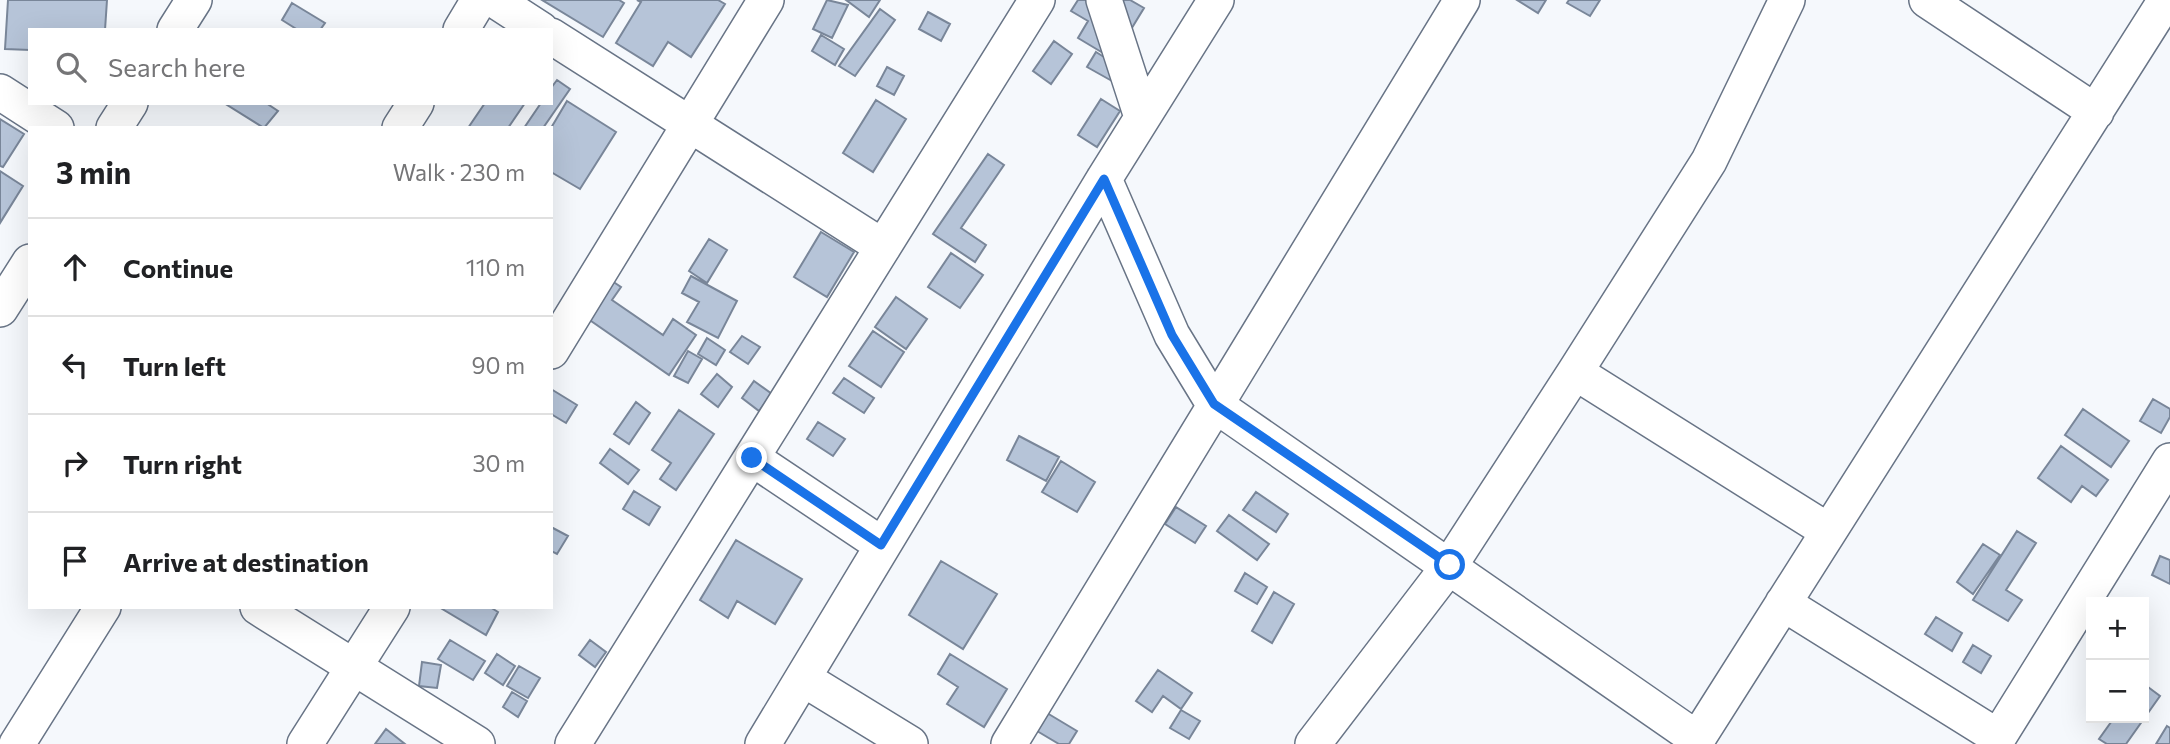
<!DOCTYPE html>
<html lang="en">
<head>
<meta charset="utf-8">
<style>
  :root { --surface:#fff; --page:#f6f6f6; --text:#202124; --muted:#757577; --line:#e0e0e0 }
  body { margin:0; font-family:Commissioner,sans-serif; background:var(--page); color:var(--text) }
  .controls { position:absolute; right:21px; bottom:21px; display:grid; overflow:hidden; border-radius:0px; box-shadow:0 7px 28px #0002 }
  .controls button { width:63px; height:63px; display:grid; place-items:center; padding:0; border:0; border-bottom:2px solid var(--line); background:var(--surface); color:var(--text); font:35px sans-serif }
  .stop { position:absolute; width:21px; height:21px; margin:-16px; border:5px solid #1a73e8; border-radius:50%; background:#fff }
  .stop.end { background:#1a73e8; border-color:#fff; box-shadow:0 2px 7px #0008 }
  .list { margin:0; padding:0; list-style:none }
  h2 { display:flex; justify-content:space-between; align-items:center; height:91px; margin:0; padding:0 28px; font-size:30px }
  h2 small { font-size:23px; font-weight:400; color:var(--muted) }
  .list li { display:grid; grid-template-columns:46px 1fr auto; gap:21px; align-items:center; box-sizing:border-box; height:98px; padding:0 28px; border-top:2px solid var(--line) }
  .list b { display:block; font-size:26px; white-space:nowrap }
  .list em { font-size:23px; font-style:normal; color:var(--muted) }
  .icon { flex:none; width:38px; height:38px; fill:none; stroke:currentColor; stroke-width:2; stroke-linecap:round; stroke-linejoin:round }
  .map { position:relative; flex:none; width:2170px; height:744px; overflow:hidden }
  .search { position:absolute; background:var(--surface); box-shadow:0 7px 28px #0002; left:28px; top:28px; width:525px; height:77px; display:flex; align-items:center; gap:18px; box-sizing:border-box; padding:0 24px; border-radius:0px; color:var(--muted); font-size:26px }
  .panel { position:absolute; background:var(--surface); box-shadow:0 7px 28px #0002; left:28px; top:126px; width:525px; height:483px; border-radius:0px }
  .map>svg:first-child { display:block }
</style>
</head>
<body>
<div class="map">
<svg width="2170" height="744" viewBox="0 0 2170 744">
  <rect width="100%" height="100%" fill="#f5f8fc"/>
  <path fill="#b6c4d8" stroke="#798699" stroke-width="2" d="M8 0H107L105 30H30V50L5 49Z
    M542 0H619L624 3 603 37Z
    M637 0H718L725 4 691 57 668 42 653 66 616 43 641 2Z
    M827 0 848 5 832 38 813 29Z
    M846 0H880L869 17Z
    M1078 0H1130L1144 8 1113 59 1078 38 1088 21 1071 11Z
    M1517 0H1546L1538 13Z
    M1569 0H1600L1590 16 1567 3Z
    M292 3 325 23 320 30H298L282 20Z
    M880 9 895 20 855 76 839 66Z
    M928 12 950 24 941 41 919 29Z
    M821 35 844 49 835 65 812 51Z
    M1054 41 1072 54 1051 84 1033 71Z
    M1096 52 1120 67 1112 81 1087 67Z
    M887 67 904 76 894 95 877 86Z
    M557 80 570 89 543 128H524L541 103H551V88Z
    M1101 99 1120 111 1097 147 1078 135Z
    M876 100 906 119 873 172 843 153Z
    M567 101 616 132 580 189 551 172V128Z
    M224 103H266L278 111 264 128Z
    M485 103H525L508 128H468Z
    M0 119 24 134 3 167 0 166Z
    M988 154 1004 165 961 228 986 245 975 262 933 234Z
    M0 171 23 186 0 223Z
    M821 232 854 252 827 297 794 277Z
    M709 239 727 250 707 283 689 271Z
    M951 253 983 275 960 308 928 287Z
    M691 276 737 301 718 338 687 322 699 302 682 293Z
    M606 277 621 287 612 300 663 335 673 319 696 335 669 375 581 314Z
    M896 297 927 319 906 349 875 327Z
    M873 331 904 352 881 387 849 366Z
    M742 336 760 347 748 364 730 352Z
    M707 338 725 350 716 365 698 354Z
    M688 351 702 359 688 383 674 376Z
    M717 374 732 387 718 407 701 394Z
    M844 378 874 398 864 413 833 393Z
    M754 381 772 394 759 411 742 398Z
    M551 389 577 405 566 423 551 414Z
    M2153 399 2170 409V417L2161 433 2140 421Z
    M636 402 650 413 629 444 614 434Z
    M2083 409 2129 441 2111 467 2065 435Z
    M679 410 714 434 676 490 660 479 671 463 652 450Z
    M818 422 845 439 833 456 807 439Z
    M1019 436 1059 457 1046 481 1007 460Z
    M2061 446 2108 480 2096 496 2082 486 2071 502 2038 478Z
    M610 449 639 470 628 484 600 463Z
    M1061 461 1095 482 1077 512 1042 492Z
    M634 491 660 507 649 525 623 509Z
    M1256 492 1288 514 1276 532 1243 510Z
    M1176 507 1206 526 1195 543 1165 524Z
    M1229 515 1269 544 1257 560 1217 531Z
    M551 527 568 536 557 554 551 551Z
    M2017 531 2036 543 2006 590 2022 600 2008 621 1973 600Z
    M736 540 802 579 775 624 737 601 728 618 700 600Z
    M1983 544 2000 555 1973 594 1957 582Z
    M2160 556 2170 560V584L2152 575Z
    M941 561 997 594 963 649 909 615Z
    M1245 573 1267 587 1257 604 1235 591Z
    M1274 592 1294 604 1272 643 1252 631Z
    M439 607H490L498 612 486 635Z
    M1936 617 1962 633 1952 651 1925 634Z
    M450 640 485 661 473 680 438 659Z
    M590 640 606 652 595 667 579 655Z
    M1973 645 1991 656 1981 673 1963 662Z
    M497 654 515 666 503 685 485 673Z
    M950 654 1007 689 984 727 947 704 958 687 938 674Z
    M422 662 441 665 437 688 419 686Z
    M519 666 540 678 528 698 507 686Z
    M1158 670 1192 693 1181 709 1163 696 1152 712 1136 701Z
    M2144 684 2160 696 2126 744H2107L2099 739 2114 718H2144Z
    M512 692 527 701 518 717 503 707Z
    M1181 710 1200 721 1189 739 1170 728Z
    M1047 713 1077 731 1069 744H1059L1037 731Z
    M2167 726 2170 728V744H2156Z
    M386 729 405 744H375Z"/>
  <g fill="none" stroke-linecap="round" stroke-linejoin="round">
    <defs>
      <path id="street" d="M495 0 541 30
        M1104 0 1142 117
        M1927 0 2096 112
        M175 30 194 0
        M461 30 479 0
        M551 36 883 247
        M0 92 56 128
        M114 128 130 103
        M400 128 416 103
        M1104 179 1172 335 1214 404 1697 739
        M0 309 30 262
        M551 351 766 0
        M1575 372 1828 531
        M752 458 882 545
        M1783 603 1998 737
        M258 607 477 744
        M804 679 910 744
        M17 744 103 607
        M305 744 392 607
        M573 744 1037 0
        M763 744 1104 179 1216 0
        M1009 744 1462 0
        M1313 744 1450 565 1575 372 1709 161 1787 0
        M1694 744 2166 0
        M1994 744 2170 461"/>
    </defs>
    <use href="#street" stroke="#687486" stroke-width="38"/>
    <use href="#street" stroke="#fff" stroke-width="35"/>
  </g>
  <g fill="none" stroke-linecap="round" stroke-linejoin="round">
    <path stroke="#1a73e8" stroke-width="9" d="M752 458 881 545 1104 179 1172 335 1214 404 1450 565"/>
  </g>
</svg>
<div class="controls">
<button>+</button>
<button>−</button>
</div>
<div class="stop" style="left:1450px;top:565px"></div>
<div class="stop end" style="left:752px;top:458px"></div>
<div class="search"><svg class="icon" aria-label="search" viewBox="0 0 24 24"><circle cx="10" cy="10" r="6"/><path d="M15 15l6 6"/></svg>Search here</div>
<section class="panel">
<h2>3 min<small>Walk · 230 m</small></h2>
<ul class="list">
<li><svg class="icon" aria-label="ahead" viewBox="0 0 24 24"><path d="M12 20V5M6 11l6-6 6 6"/></svg><div><b>Continue</b></div><em>110 m</em></li>
<li><svg class="icon" aria-label="left" viewBox="0 0 24 24"><path d="M17 20v-9H6M10 6l-5 5 5 5"/></svg><div><b>Turn left</b></div><em>90 m</em></li>
<li><svg class="icon" aria-label="right" viewBox="0 0 24 24"><path d="M7 20v-9h11M14 6l5 5-5 5"/></svg><div><b>Turn right</b></div><em>30 m</em></li>
<li><svg class="icon" aria-label="arrive" viewBox="0 0 24 24"><path d="M6 21V4h12l-3 4 3 4H6"/></svg><div><b>Arrive at destination</b></div></li>
</ul>
</section>
</div>
</body>
</html>
